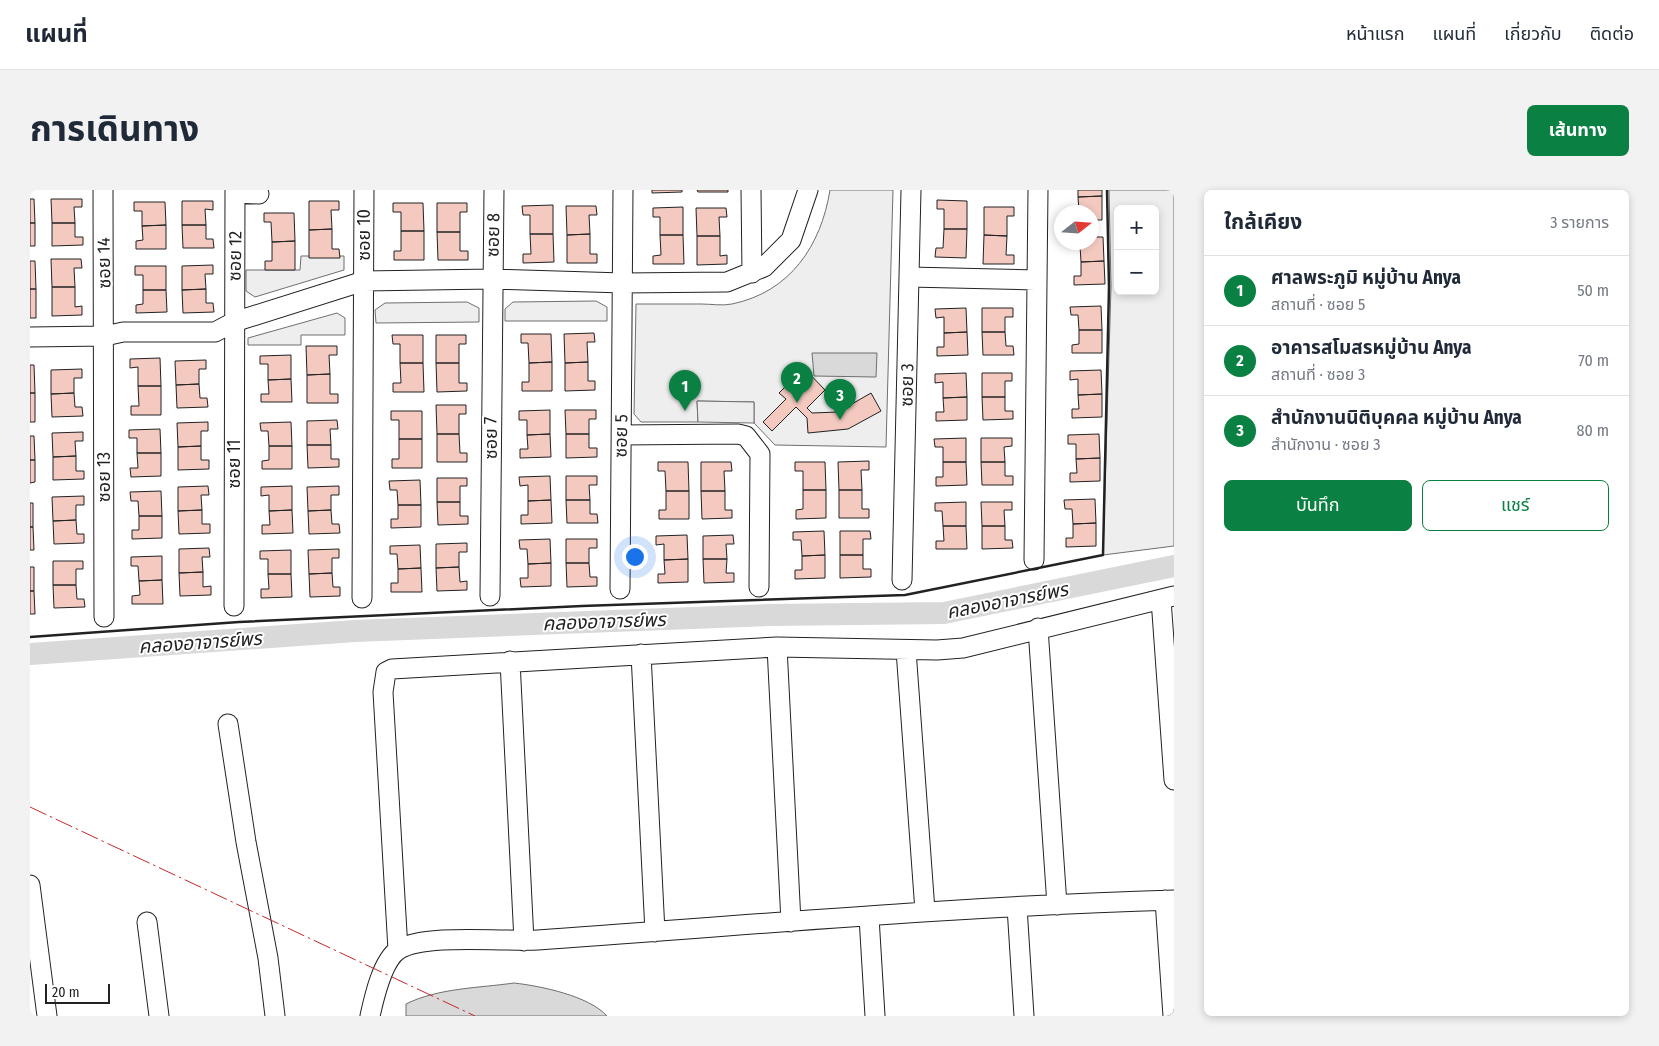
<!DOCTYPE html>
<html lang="th">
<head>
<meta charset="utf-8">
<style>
  :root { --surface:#fff; --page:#f2f2f3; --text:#1f2937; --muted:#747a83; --line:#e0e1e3; --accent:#0b8043 }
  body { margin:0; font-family:"Fira Sans Condensed","Noto Sans Thai",sans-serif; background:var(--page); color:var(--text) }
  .controls { position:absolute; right:15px; top:15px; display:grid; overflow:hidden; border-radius:8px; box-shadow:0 2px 8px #0003 }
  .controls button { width:45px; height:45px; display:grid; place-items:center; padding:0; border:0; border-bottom:1px solid var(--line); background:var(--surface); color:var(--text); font:25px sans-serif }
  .compass { position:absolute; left:1024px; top:15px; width:45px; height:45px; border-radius:50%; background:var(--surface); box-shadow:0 2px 8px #0003; rotate:73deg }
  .scale { position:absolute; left:15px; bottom:12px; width:65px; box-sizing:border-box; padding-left:5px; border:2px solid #222; border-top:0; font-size:14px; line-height:18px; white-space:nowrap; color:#222; -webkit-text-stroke:4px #fff; paint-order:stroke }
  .you { position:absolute; left:604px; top:366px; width:18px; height:18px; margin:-12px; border:4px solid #fff; border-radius:50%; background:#1a73e8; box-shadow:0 0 0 8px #1a73e833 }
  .badge { display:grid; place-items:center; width:32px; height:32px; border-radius:50%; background:var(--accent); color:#fff; font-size:16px; font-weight:700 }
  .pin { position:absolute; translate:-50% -41px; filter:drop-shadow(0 1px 2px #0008) }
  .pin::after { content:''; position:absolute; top:26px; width:18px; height:15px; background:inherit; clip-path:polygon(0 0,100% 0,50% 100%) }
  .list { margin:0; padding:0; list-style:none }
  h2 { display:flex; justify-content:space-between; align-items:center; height:65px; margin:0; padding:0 20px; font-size:21px }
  h2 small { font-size:16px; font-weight:400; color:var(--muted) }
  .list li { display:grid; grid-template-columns:32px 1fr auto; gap:15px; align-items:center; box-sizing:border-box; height:70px; padding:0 20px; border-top:1px solid var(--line) }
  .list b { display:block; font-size:19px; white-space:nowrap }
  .list p { margin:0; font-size:16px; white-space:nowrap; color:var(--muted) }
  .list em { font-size:16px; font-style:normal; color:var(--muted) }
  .actions { display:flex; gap:10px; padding:15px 20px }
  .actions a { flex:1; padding:11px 0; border:1px solid var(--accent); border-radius:8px; text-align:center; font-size:18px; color:var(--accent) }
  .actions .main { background:var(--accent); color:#fff }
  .map { position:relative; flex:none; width:1144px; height:826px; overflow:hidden; border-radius:8px }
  header { display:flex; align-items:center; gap:30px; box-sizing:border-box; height:70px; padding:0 25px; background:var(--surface); border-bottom:1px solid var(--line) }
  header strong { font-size:24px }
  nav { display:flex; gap:28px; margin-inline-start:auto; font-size:18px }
  .intro { display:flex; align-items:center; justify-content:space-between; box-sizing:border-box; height:120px; padding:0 30px }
  h1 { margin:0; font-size:35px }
  .button { padding:12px 22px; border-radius:8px; background:var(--accent); color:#fff; font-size:18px; font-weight:700 }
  main { display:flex; gap:30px; padding:0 30px }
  aside { flex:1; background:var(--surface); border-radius:8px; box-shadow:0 2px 8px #0003 }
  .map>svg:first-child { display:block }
</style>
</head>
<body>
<header>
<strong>แผนที่</strong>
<nav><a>หน้าแรก</a><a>แผนที่</a><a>เกี่ยวกับ</a><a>ติดต่อ</a></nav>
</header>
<div class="intro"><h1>การเดินทาง</h1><a class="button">เส้นทาง</a></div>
<main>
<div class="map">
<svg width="1144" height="826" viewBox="0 0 1144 826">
  <rect width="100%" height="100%" fill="#fff"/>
  <path fill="#eee" stroke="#6f6f6f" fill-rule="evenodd" d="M800 0H863L856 257 745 255 724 233V212L667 211 668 232H611L604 224 606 114C627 114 649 114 671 114 681 114 692 116 702 114 760 102 791 56 800 0Z
    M1079 0H1144V356L1073 365 1081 97ZM1088 19H1125V101H1088Z
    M271 66H314V80L225 107 216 101V80H270Z
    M566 111 577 117V131H475V119L483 112Z
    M437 112 449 118V132L346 133 345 120 355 113Z
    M307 123 315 128V145H271V155H218V148Z"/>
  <path fill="#ededed" stroke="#6f6f6f" d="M667 211 724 212V233L668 232Z"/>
  <path fill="#d9d9d9" stroke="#6f6f6f" d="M782 163H847L846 187 784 186Z
    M484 793C511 796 559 806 577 826H376V814C408 798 449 798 484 793Z"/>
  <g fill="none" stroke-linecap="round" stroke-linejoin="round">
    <path stroke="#d9d9d9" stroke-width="22" d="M0 464 325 441 740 425 914 423 1144 376"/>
  </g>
  <path fill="#f3c9c0" stroke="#222" d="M622 0H652V2L622 3Z
    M667 0H698V2H668Z
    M1048 0H1072V6L1048 7Z
    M1072 6V30H1062V22H1042L1049 21 1048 7Z
    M0 9H4L5 33H0Z
    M21 9H52V17H44L45 33H22Z
    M907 10 937 11V39H914V19H907Z
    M152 11H183V20L175 19 176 35H152Z
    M279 11H309V20H301L302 39 279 40Z
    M104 12H135L136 35 112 36V21H104Z
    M363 13H393L394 41H371V22H363Z
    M407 13H437V22H430V42H407Z
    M523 15V44H500V25H493L492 16Z
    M536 16H566L567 25H559L560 44 537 45Z
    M653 17V45H630V27H623V18Z
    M954 17H984V26H977V46L954 45Z
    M666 18H696L697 27H689L690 46H667Z
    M234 23H264L265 51 242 52 241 32H234Z
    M0 33H5V56H0Z
    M22 33H45V47H53V55L22 56Z
    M136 35V59H106V51L113 50 112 36Z
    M152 35H176V49H183L184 58H153Z
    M302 39V59H309L310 68H279V40Z
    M914 39H937L936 68 905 67 906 58H913Z
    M371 41H394V70H364V61H371Z
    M407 42H430V61H438V70H408Z
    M500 44H523L524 72 493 73V64H501Z
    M560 44V64H567V73H537V45Z
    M630 45H653L654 74H623V66L631 65Z
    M954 45 977 46 976 65H984V74H953Z
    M667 46H690V66L697 65V74L667 75Z
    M1062 47H1073L1074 71 1051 72 1050 56 1043 57 1042 52H1062Z
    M265 51V80H235V71H242V52Z
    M21 69H51L52 78H44L45 97H22Z
    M0 71H5L6 99H0Z
    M1074 71 1075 94 1044 95V86H1051V72Z
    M183 75V84H175L176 99 152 100V76Z
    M105 76H136V100H113V85H105Z
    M22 97H45V117L52 116V125L22 126Z
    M0 99H6V128H0Z
    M176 99V113H183L184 122 153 123 152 100Z
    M113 100H136L137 122 106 123V115L113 114Z
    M1071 116 1072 140H1049L1048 125H1041L1040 117Z
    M936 118 937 142 914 143V127L906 128 905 119Z
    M952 118H983V127H975V142H952Z
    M1049 140H1072V163H1042V155L1049 154Z
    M937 142 938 165 907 166V157H914V143Z
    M952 142H975L976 156H983L984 165H953Z
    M564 143 565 152H557L558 172 535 173 534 144Z
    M491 144H521L522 172 499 173 498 153H491Z
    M362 145H393V173H370V154H363Z
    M406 145H436V154H429V173H406Z
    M276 156H307V165H299L300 184 277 185Z
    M261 165V189L238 190V174H230V166Z
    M130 168 131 196H108V177L100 178V169Z
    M176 170V179H169V194L146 195 145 171Z
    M522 172V201H492V192H499V173Z
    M558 172V191H565V200L535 201V173Z
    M370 173H393L394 202H363V193H371Z
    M406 173H429V193H437V201L407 202Z
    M0 175H4L5 203H0Z
    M774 178 795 200 777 218 782 223 808 222 841 203 851 221 818 239 778 243 777 228 766 217 742 241 733 232 756 209 749 203Z
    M52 179V188H44V203L21 204V180Z
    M1071 180 1072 204 1048 205V189L1040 190V181Z
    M936 183 937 207 913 208V192L905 193V184Z
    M952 183H982V191H975V207H952Z
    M300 184V204H308V213H277V185Z
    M261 189 262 212H231V204H239L238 190Z
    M169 194 170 208H177L178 217 147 218 146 195Z
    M108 196H131V225H101V216H109Z
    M0 203H5V232H0Z
    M44 203 45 217H52L53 226 22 227 21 204Z
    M1072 204V227L1042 228V219H1049L1048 205Z
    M937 207V230L906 231V222H914L913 208Z
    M952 207H975V221H983V229L953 230Z
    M406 215H436V224H429V244H407Z
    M520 220V244L497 245V230H489V221Z
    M535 220H566V229H559V244H536Z
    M361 221H392V249H369V230H361Z
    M307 230 308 239H300L301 255H277V231Z
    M178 232V241H171V256L148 257 147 233Z
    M261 232 262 256H239L238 241H231L230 233Z
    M130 239 131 263H107V248H99V240Z
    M53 242V251H45L46 266 23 267 22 243Z
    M407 244H429L430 263H437V272H407Z
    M520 244 521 267 490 268V259H498L497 245Z
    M536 244H559V258H567V267L536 268Z
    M1069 244 1070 268 1046 269V254H1038V245Z
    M0 246H4L5 270H0Z
    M936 248V272H913V257H905L904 249Z
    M951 248H982V256L974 257 975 272H951Z
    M369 249H392V278H362V269H369Z
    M277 255H301V269H309V277L278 278Z
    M171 256V270H179V279L148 280V257Z
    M239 256H262V279H232V271L239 270Z
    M107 263H131V286L101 287 100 278H108Z
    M46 266V281H54V289L23 290V267Z
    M1070 268V291L1040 292V283H1047L1046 269Z
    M0 270H5V292L0 293Z
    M839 271V280H831L832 300H809L808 272Z
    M628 272H658L659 301H636L635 281H628Z
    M671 272H701L702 281H694L695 301H671Z
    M765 272H795L796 300H773V281H765Z
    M913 272H936L937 295 906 296V287H913Z
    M951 272H975V286H983V295H952Z
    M520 286 521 310 498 311V295L490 296 489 287Z
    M536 286H567V295H559L560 310H536Z
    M407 288H437V296H430V312H407Z
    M390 290 391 315H368L367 300H360L359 291Z
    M178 296 179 305H171L172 320 148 321V297Z
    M262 296V320L239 321V305L231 306V297Z
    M309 296V305H301V320L278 321 277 297Z
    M773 300H796V328L766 329V320L773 319Z
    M809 300H832V319H839V328H809Z
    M131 301 132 326H109L108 311H101L100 302Z
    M636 301H659V329H629V320H636Z
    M671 301H695V320H702V328L672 329Z
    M54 306V315H46V330L23 331 22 307Z
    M1065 309 1066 333 1043 334 1042 319H1035L1034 310Z
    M521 310 522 333 491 334V325H498V311Z
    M536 310H560V324H567L568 333H537Z
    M407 312H430V326H438V334L408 335Z
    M936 312V336H913L912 321H905V313Z
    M951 312H982V320H974L975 336H952Z
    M0 313H3V337H0Z
    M368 315H391V337L361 338V329H368Z
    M172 320V334H180V343L149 344 148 321Z
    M262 320 263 343 232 344V335H240L239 321Z
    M301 320 302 334H309L310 343 279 344 278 321Z
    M109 326H132V348L102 349V340H109Z
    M46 330 47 344H54V353L24 354 23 331Z
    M1066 333V356L1036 357V348H1043V334Z
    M913 336H936L937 359H906V351H914Z
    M952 336H975V350H982L983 358 952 359Z
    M0 337H3L4 360H0Z
    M794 341 795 365 772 366 771 350H763V342Z
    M810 341H840L841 349H833V365H810Z
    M657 345 658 369 634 370V354L626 355V346Z
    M703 345 704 354H696L697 369H673V346Z
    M520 349 521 373 498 374 497 359H490L489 350Z
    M536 349H567V358H559V373H536Z
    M437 353V362H429V377L406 378V354Z
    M390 355 391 378 368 379 367 364H360V356Z
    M179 358 180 367H172L173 382 149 383V359Z
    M309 359V368H302V383L279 384 278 360Z
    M261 360V384H238V369H230V361Z
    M795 365V388L765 389V380H772V366Z
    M810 365H833V379H841V387L810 388Z
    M132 366V390L109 391 108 376H101V367Z
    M658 369V392L628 393V384H635L634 370Z
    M673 369H697L696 383H704V392L674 393Z
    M23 371H53V379H46V395H23Z
    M521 373V396L491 397 490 388H498V374Z
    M536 373H559L560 387H567V396L537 397Z
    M0 377H4V401H0Z
    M429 377 430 392 437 391V400L407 401 406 378Z
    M391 378 392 402H361V393H368V379Z
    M173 382V397L181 396V405L150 406 149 383Z
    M302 383 303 397H310V406L280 407 279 384Z
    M238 384H261L262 407 231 408V399H239Z
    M132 390 133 414H102V406L110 405 109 391Z
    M23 395H46L47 409H54L55 417 24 418Z
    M0 401H4L5 424H0Z"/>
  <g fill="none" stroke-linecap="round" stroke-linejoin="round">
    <defs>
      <path id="minor" d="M73 0 74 427
        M721 0 722 83
        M205 3 229 4
        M879 87 1006 90
        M0 147 75 146 93 142H185L204 132 334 91 462 89 593 93 697 92 734 77 761 50 778 0
        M591 245 708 244 716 246 730 264 729 397
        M1004 370 1008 0
        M872 390 881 0
        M590 399 593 0
        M460 406 464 0
        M332 408 334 0
        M1131 409 1144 590
        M204 416 205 0
        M1008 438 1027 715
        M747 457 761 732
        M876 460 895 721
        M611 464 625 742
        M480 471 494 751
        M198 534 216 652 238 768 245 826
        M0 695 17 826
        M1135 710 1143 826
        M987 717 994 826
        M839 727 845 826
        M117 732 129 826
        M368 760 353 502 356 482 362 479 747 457 907 460 933 458 1144 406
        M340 826C344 808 352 771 368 760 394 743 475 752 508 750 720 735 932 716 1144 710"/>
    </defs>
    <use href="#minor" stroke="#222" stroke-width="21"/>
    <use href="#minor" stroke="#fff" stroke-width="19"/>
    <path stroke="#222" stroke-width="2.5" d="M0 447 209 432 552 416 875 405 1073 365 1079 97 1077 0"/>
    <path stroke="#c62828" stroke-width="1" stroke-dasharray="18 4 2.5 4" stroke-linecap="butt" d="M0 617 445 826"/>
  </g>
  <g text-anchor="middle" stroke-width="4" stroke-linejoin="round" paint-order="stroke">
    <g font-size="18" fill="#222" stroke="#fff">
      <text transform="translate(334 45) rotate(-90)" y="6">ซอย 10</text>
      <text transform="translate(463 45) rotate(-89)" y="6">ซอย 8</text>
      <text transform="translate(205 66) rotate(-89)" y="6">ซอย 12</text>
      <text transform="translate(74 73) rotate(-91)" y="6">ซอย 14</text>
      <text transform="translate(877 195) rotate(-89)" y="6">ซอย 3</text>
      <text transform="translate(591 246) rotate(-89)" y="6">ซอย 5</text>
      <text transform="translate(461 248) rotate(-90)" y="6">ซอย 7</text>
      <text transform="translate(204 274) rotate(-90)" y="6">ซอย 11</text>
      <text transform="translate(74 287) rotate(-90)" y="6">ซอย 13</text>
    </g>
    <g font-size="19" font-style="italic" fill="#222" stroke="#fff">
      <text transform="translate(977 410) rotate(-11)" y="7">คลองอาจารย์พร</text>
      <text transform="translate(574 431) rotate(-2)" y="7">คลองอาจารย์พร</text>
      <text transform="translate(170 452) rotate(-4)" y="7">คลองอาจารย์พร</text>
    </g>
  </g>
</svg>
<div class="controls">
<button>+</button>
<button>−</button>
</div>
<svg class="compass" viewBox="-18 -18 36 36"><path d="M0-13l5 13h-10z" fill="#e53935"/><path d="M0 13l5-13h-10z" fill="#747a83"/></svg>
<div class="scale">20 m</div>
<div class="you"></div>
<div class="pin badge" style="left:655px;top:221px">1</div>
<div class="pin badge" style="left:767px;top:213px">2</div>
<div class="pin badge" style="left:810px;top:230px">3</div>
</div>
<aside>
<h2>ใกล้เคียง<small>3 รายการ</small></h2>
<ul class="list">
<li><span class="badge">1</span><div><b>ศาลพระภูมิ หมู่บ้าน Anya</b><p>สถานที่ · ซอย 5</p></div><em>50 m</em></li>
<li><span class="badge">2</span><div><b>อาคารสโมสรหมู่บ้าน Anya</b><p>สถานที่ · ซอย 3</p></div><em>70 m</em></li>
<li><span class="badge">3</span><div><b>สำนักงานนิติบุคคล หมู่บ้าน Anya</b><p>สำนักงาน · ซอย 3</p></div><em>80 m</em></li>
</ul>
<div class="actions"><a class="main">บันทึก</a><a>แชร์</a></div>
</aside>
</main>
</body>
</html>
